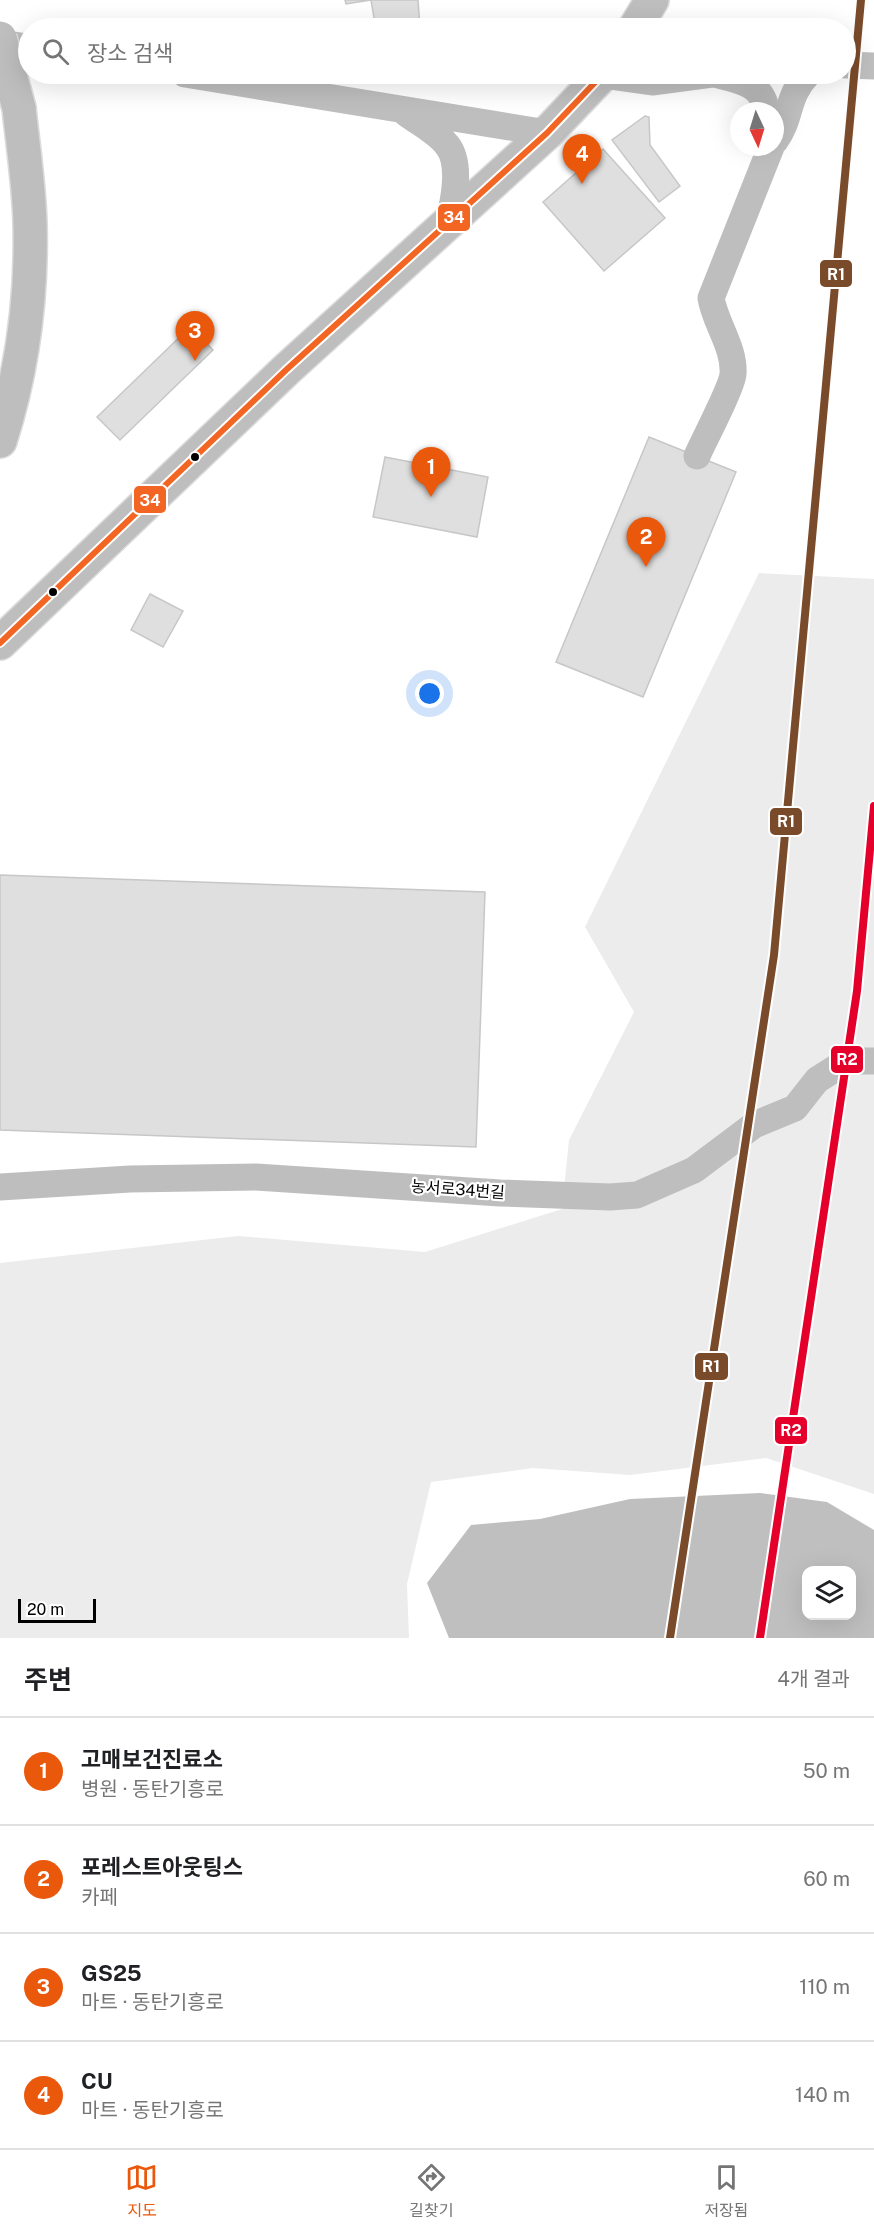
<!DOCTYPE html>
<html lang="ko">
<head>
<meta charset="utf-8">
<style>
  :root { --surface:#fff; --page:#f2f2f2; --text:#202124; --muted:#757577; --line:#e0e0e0; --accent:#ea580c }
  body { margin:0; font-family:"Public Sans","Noto Sans KR",sans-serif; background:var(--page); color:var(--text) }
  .controls { position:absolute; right:18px; bottom:18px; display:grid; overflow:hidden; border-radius:12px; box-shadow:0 6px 24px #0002 }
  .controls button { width:54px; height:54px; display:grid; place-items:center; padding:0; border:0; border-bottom:2px solid var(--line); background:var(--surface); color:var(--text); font:30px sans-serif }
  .compass { position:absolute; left:730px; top:102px; width:54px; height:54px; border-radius:50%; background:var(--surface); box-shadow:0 6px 24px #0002; rotate:176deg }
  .scale { position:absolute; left:18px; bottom:15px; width:78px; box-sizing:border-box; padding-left:6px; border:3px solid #000; border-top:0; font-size:16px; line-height:21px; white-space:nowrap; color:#000; -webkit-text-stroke:4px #fff; paint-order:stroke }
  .you { position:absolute; left:430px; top:694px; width:21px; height:21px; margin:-15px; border:4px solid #fff; border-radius:50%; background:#1a73e8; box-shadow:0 0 0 9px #1a73e833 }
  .badge { display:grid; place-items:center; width:39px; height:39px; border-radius:50%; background:var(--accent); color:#fff; font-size:20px; font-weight:700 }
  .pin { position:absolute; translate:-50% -50px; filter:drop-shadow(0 2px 3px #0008) }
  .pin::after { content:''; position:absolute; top:32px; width:21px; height:18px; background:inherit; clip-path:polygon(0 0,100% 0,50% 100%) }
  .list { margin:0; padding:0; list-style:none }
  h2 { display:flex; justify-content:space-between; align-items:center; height:78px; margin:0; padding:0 24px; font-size:26px }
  h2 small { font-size:20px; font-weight:400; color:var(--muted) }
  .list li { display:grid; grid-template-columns:39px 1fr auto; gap:18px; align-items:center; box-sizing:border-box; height:108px; padding:0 24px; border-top:2px solid var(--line) }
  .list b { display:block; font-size:22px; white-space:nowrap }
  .list p { margin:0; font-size:20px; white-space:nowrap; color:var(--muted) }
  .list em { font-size:20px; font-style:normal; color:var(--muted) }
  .icon { flex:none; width:33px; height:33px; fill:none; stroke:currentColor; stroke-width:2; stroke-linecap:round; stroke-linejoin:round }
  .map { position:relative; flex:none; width:874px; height:1638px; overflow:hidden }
  .search { position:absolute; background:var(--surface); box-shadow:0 6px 24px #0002; left:18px; right:18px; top:18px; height:66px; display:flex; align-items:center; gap:15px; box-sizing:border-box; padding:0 21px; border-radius:33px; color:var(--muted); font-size:22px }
  .sheet { height:510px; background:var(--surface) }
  nav { display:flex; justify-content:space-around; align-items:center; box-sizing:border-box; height:84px; border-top:2px solid var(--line); background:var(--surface); font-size:16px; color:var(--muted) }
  nav a { display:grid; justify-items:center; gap:3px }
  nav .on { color:var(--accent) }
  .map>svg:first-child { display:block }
</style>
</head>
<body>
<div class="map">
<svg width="874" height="1638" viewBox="0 0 874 1638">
  <rect width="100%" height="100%" fill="#fff"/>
  <path fill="#ececec" d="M759 573 874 579V1494L766 1458 630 1475 533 1468 431 1482 407 1584 409 1638H0V1263L238 1236 425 1252 562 1209 569 1140 634 1012 585 927Z"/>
  <path fill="#bfbfbf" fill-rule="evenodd" d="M760 1493 827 1502 874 1530V1638H449L427 1583 471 1525 540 1519 630 1499ZM806 1570H852V1616H806Z"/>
  <path fill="#dfdfdf" stroke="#c7c7c7" stroke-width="1.5" d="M345 0H418L420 28H371L374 18 371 0 346 4Z
    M645 116 649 117 650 145 680 186 659 202 612 140Z
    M603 149 665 218 604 271 543 202Z
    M190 327 213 350 120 440 97 417Z
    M649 437 736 472 643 697 556 662Z
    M385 457 488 477 477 537 373 517Z
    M150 594 183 611 163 647 131 630Z
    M0 875 485 892 476 1147 0 1130Z"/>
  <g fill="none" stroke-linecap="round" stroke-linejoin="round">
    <defs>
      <path id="major" d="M635 28 652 0
        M0 643 286 370 547 133 603 74"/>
      <path id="highway" d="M0 441C22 372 32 296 30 223 29 185 23 146 19 108"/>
    </defs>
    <use href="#major" stroke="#dbdbdb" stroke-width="36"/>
    <use href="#highway" stroke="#dbdbdb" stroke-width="36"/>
    <path stroke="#bebebe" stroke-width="27" d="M0 43 28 47
      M846 65 874 66
      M185 74 547 133
      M714 74C737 80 764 83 766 111
      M602 75 652 82 712 74
      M406 113C419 123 437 132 447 145 462 163 454 202 448 223
      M775 141C792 118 786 96 808 74
      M697 456C704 440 732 387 733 374 735 348 715 323 711 298L771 147
      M0 1187 130 1179 256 1177 500 1193 610 1197 637 1195 694 1170 754 1125 795 1108 817 1080 847 1061H874"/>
    <use href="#major" stroke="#bebebe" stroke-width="33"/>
    <use href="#highway" stroke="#bebebe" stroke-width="33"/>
    <defs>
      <path id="highway-bridge" d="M0 38 19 108"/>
    </defs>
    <use href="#highway-bridge" stroke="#dbdbdb" stroke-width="36" stroke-linecap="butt"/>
    <use href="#highway-bridge" stroke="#bebebe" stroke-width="33"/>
    <defs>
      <path id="bus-1" d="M0 643 286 370 547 133 603 74"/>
    </defs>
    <use href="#bus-1" stroke="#fff" stroke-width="10"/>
    <use href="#bus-1" stroke="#f26522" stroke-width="6"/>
    <defs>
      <path id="rail-1" d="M670 1638 774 955 861 0"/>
      <path id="rail-2" d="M760 1638 857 991 874 806"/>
    </defs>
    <use href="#rail-1" stroke="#fff" stroke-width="12"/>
    <use href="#rail-2" stroke="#fff" stroke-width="12"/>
    <use href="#rail-1" stroke="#7a4b2a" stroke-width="8"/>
    <use href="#rail-2" stroke="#e4002b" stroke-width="8"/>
  </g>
  <g fill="#000" stroke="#fff" stroke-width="2">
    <circle cx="195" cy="457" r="5"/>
    <circle cx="53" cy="592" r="5"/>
  </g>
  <g text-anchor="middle" stroke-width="4.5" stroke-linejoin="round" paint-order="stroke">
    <g font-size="16" fill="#000" stroke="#fff">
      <text transform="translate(458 1189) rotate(4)" y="6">농서로34번길</text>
    </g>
  </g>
  <g stroke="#fff" stroke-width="2">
    <rect x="437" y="203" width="34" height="29" rx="6" fill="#f26522"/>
    <rect x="819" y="259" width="34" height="29" rx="6" fill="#7a4b2a"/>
    <rect x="133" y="485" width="34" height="29" rx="6" fill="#f26522"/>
    <rect x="769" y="807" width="34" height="29" rx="6" fill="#7a4b2a"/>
    <rect x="830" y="1045" width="34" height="29" rx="6" fill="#e4002b"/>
    <rect x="694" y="1352" width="35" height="29" rx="6" fill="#7a4b2a"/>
    <rect x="774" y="1416" width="34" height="29" rx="6" fill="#e4002b"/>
  </g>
  <g font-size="16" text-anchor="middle" font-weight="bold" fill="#fff">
    <text x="454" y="223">34</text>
    <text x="836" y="280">R1</text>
    <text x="150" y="506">34</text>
    <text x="786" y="827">R1</text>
    <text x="847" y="1065">R2</text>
    <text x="711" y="1372">R1</text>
    <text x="791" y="1436">R2</text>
  </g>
</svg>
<div class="controls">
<button><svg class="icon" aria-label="layers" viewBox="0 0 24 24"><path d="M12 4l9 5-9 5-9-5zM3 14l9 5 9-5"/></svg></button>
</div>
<svg class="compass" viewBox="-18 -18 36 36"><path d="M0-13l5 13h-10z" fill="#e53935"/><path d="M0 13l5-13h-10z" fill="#757577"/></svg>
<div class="scale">20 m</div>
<div class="you"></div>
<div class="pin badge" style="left:431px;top:497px">1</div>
<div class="pin badge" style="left:646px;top:567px">2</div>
<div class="pin badge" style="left:195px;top:361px">3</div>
<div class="pin badge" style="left:582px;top:184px">4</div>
<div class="search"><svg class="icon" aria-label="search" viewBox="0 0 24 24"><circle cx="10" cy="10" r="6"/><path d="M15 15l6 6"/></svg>장소 검색</div>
</div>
<section class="sheet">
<h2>주변<small>4개 결과</small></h2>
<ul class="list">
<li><span class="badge">1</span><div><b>고매보건진료소</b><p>병원 · 동탄기흥로</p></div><em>50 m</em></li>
<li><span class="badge">2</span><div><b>포레스트아웃팅스</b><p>카페</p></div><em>60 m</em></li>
<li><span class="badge">3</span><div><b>GS25</b><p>마트 · 동탄기흥로</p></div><em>110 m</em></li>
<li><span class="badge">4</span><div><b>CU</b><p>마트 · 동탄기흥로</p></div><em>140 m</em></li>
</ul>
</section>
<nav>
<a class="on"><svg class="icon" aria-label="map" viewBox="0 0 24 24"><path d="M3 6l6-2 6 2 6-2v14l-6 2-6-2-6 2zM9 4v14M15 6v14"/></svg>지도</a>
<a><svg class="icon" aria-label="directions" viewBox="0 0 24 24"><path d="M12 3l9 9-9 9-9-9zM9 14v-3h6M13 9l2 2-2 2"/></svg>길찾기</a>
<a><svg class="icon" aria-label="saved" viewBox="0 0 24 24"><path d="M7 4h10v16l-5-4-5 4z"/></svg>저장됨</a>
</nav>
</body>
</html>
